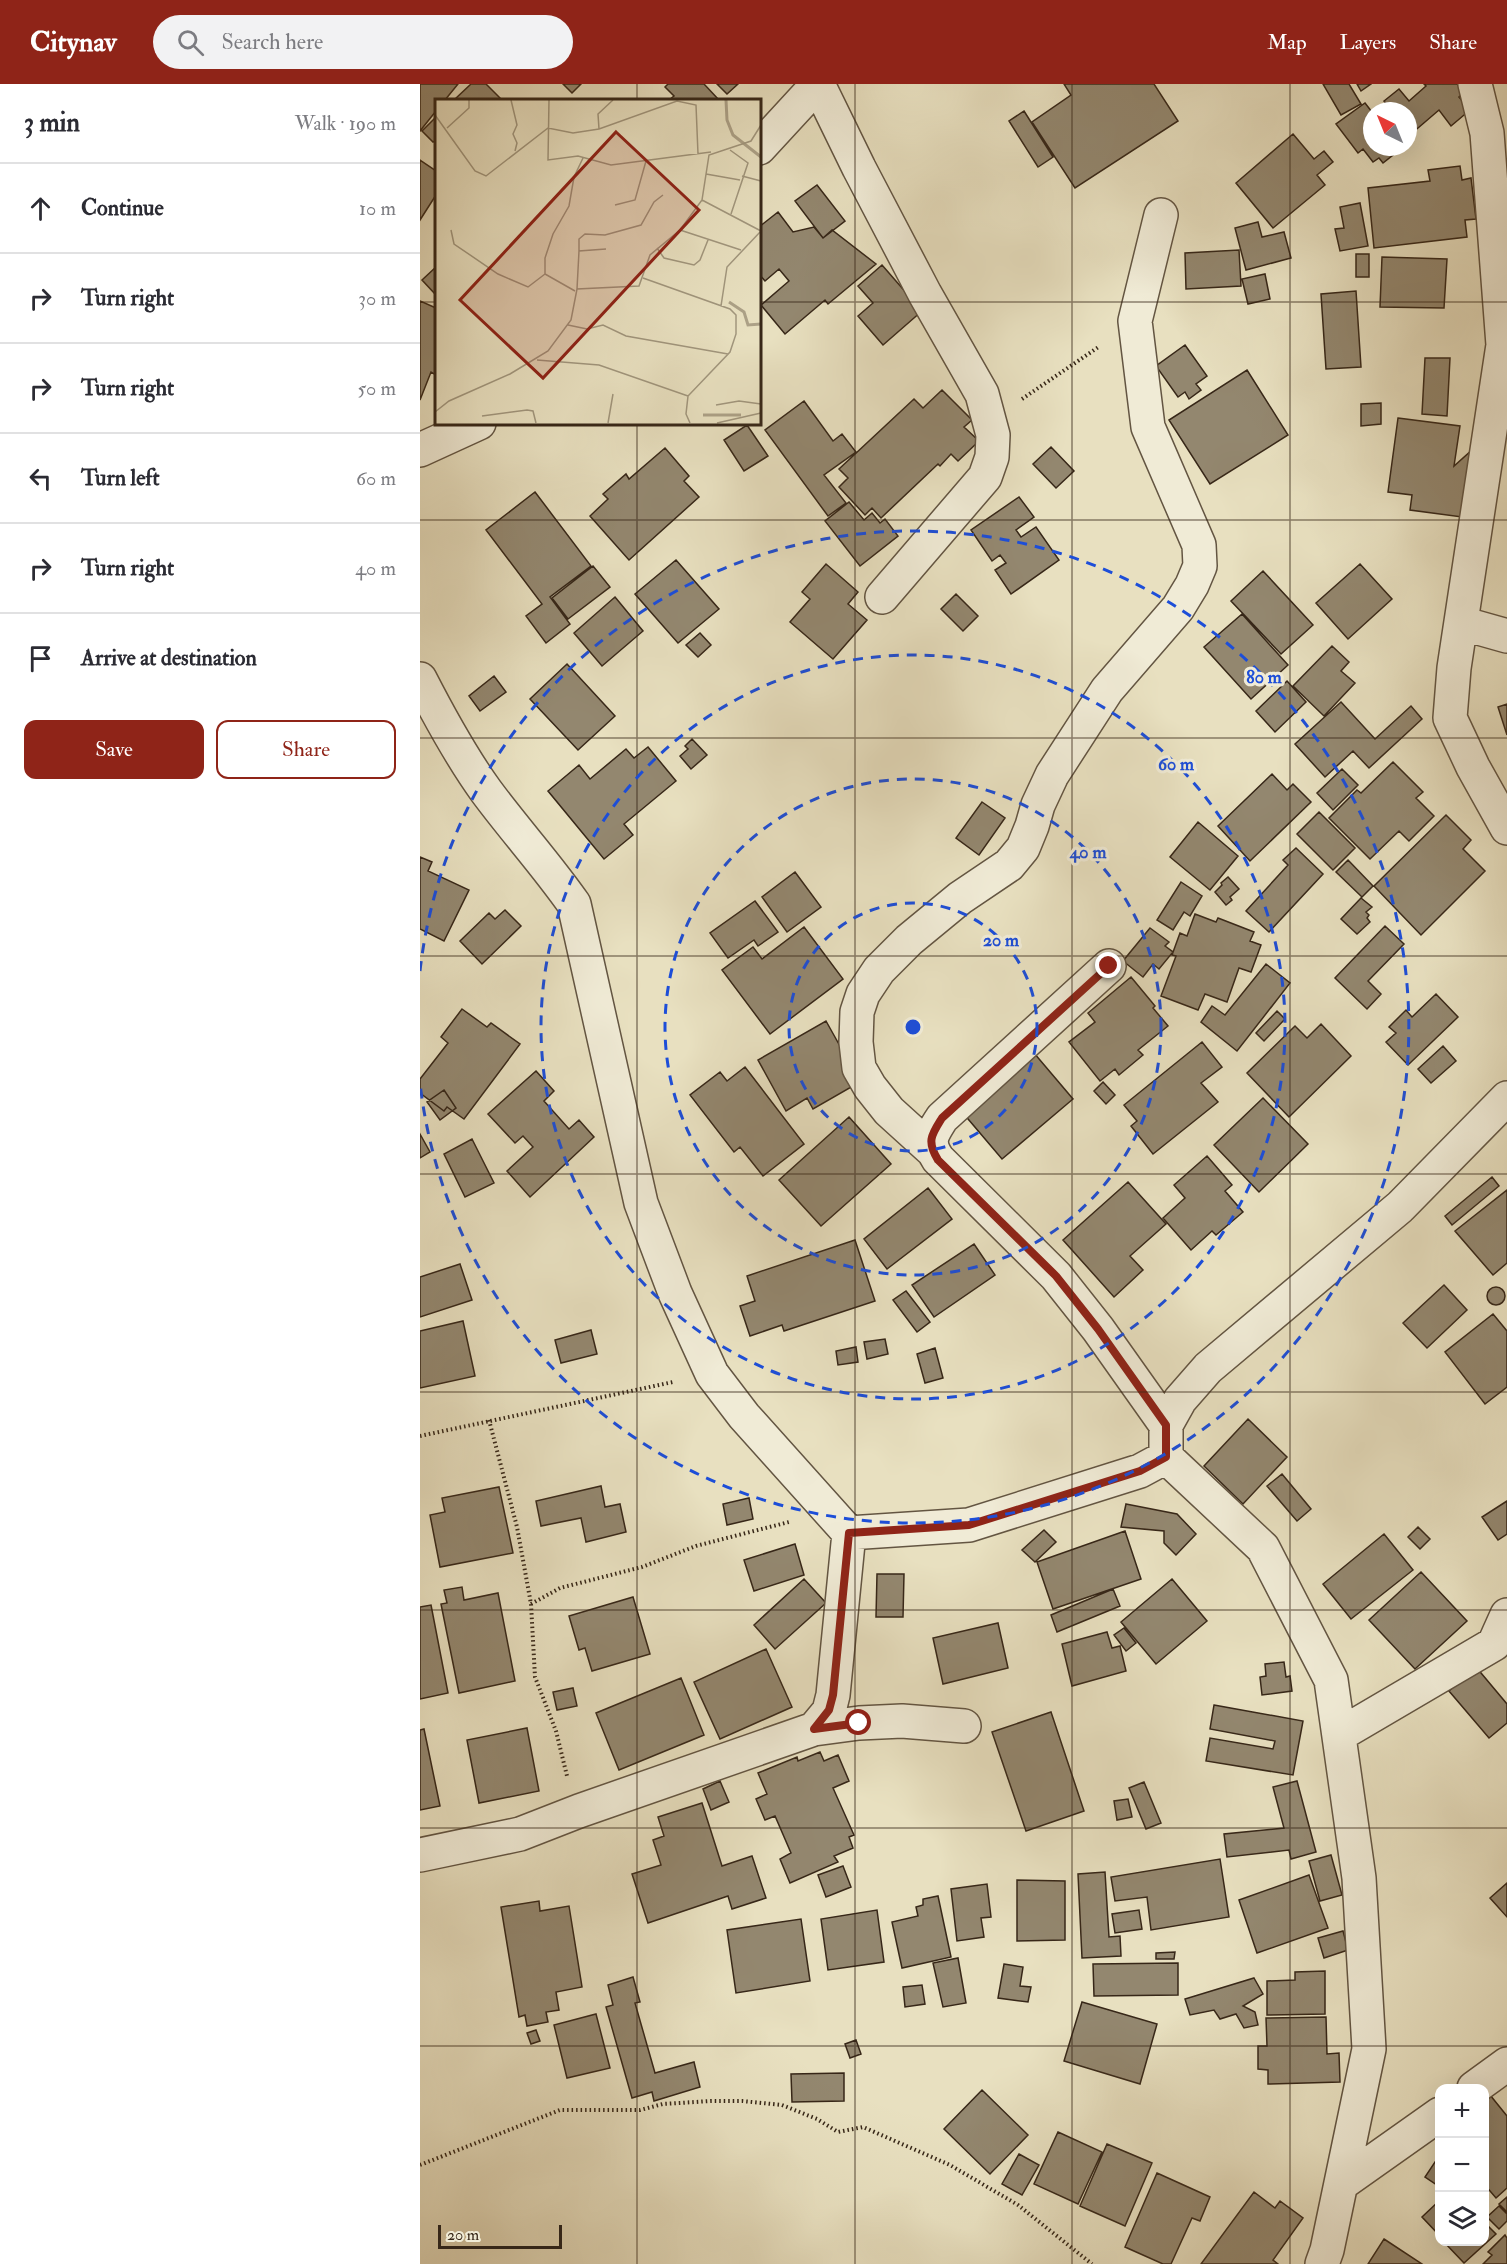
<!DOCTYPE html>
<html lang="en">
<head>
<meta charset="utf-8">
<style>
  :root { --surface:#fff; --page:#f2f2f3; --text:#2b2b33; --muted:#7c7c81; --line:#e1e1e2; --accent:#8f2418 }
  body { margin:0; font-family:"IM FELL Double Pica",serif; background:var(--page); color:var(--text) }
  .controls { position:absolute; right:18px; bottom:18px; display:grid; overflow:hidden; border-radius:12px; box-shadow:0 6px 24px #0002 }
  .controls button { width:54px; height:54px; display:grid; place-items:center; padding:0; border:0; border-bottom:2px solid var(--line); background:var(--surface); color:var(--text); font:30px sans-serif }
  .compass { position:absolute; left:943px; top:18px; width:54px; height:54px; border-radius:50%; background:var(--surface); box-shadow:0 6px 24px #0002; rotate:317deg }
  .scale { position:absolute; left:18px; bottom:15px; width:124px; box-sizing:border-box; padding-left:6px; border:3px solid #372718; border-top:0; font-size:16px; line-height:21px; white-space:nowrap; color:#372718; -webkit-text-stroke:4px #f0ebd6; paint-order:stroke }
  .stop { position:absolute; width:18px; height:18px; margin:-14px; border:4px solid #8f2418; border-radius:50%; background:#fff }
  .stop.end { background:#8f2418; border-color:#fff; box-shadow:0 2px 6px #0008 }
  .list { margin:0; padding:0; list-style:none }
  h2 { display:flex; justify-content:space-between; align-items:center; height:78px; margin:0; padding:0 24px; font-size:26px }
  h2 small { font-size:20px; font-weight:400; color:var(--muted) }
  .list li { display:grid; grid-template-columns:39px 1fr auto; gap:18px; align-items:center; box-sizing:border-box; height:90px; padding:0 24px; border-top:2px solid var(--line) }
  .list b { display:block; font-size:22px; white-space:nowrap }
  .list em { font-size:20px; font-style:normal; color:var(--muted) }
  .actions { display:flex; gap:12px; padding:18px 24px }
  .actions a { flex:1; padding:14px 0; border:2px solid var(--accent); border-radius:12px; text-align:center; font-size:21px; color:var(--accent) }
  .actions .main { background:var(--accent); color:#fff }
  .icon { flex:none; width:33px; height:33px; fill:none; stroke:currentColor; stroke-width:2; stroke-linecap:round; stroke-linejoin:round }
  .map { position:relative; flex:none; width:1087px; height:2180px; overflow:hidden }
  header { display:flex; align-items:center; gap:36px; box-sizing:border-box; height:84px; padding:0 30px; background:var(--accent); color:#fff }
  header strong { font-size:28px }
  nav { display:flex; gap:33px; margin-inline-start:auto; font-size:21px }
  .search { width:420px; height:54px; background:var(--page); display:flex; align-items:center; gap:15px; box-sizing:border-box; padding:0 21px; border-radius:33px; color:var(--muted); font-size:22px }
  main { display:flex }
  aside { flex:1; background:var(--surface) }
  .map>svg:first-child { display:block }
</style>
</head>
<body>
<header>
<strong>Citynav</strong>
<div class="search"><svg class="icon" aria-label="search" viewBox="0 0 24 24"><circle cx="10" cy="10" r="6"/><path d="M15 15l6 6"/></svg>Search here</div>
<nav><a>Map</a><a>Layers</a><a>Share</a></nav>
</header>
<main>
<aside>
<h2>3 min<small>Walk · 190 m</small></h2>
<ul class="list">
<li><svg class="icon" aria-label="ahead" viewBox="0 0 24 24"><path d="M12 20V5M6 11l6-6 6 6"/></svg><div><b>Continue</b></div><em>10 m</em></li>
<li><svg class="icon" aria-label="right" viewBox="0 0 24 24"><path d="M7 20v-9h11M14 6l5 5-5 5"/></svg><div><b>Turn right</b></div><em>30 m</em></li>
<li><svg class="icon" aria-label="right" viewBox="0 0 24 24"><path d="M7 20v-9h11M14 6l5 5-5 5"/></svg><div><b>Turn right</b></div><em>50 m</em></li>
<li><svg class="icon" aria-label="left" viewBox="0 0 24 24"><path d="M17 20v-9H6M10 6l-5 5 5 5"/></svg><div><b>Turn left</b></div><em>60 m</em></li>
<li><svg class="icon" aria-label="right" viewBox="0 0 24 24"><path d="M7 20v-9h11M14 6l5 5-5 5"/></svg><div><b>Turn right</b></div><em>40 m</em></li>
<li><svg class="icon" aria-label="arrive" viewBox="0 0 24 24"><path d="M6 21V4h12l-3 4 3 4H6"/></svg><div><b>Arrive at destination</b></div></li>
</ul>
<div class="actions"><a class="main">Save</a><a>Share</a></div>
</aside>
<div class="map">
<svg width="1087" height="2180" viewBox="0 0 1087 2180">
  <rect width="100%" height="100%" fill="#e8e0c0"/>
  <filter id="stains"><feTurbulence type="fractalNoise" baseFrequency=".00333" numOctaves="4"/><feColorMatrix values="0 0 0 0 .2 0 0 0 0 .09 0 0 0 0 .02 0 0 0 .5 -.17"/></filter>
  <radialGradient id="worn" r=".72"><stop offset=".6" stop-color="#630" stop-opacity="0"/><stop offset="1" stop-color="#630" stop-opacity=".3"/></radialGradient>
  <path fill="#93876f" stroke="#372718" stroke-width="1.5" d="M0 0H38L25 16H16V27L0 47Z
    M51 0H66L82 16H34Z
    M143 0H161L152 9Z
    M248 0H284L299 16H249L254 12 245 3Z
    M297 0H318L307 10Z
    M644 0H734L758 37 655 104 612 38 651 11Z
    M903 0H929L941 20 921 31Z
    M937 0H951L941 7Z
    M1004 0H1037L1044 8 1039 13 1050 26 1031 42 1019 26 991 50 988 46V27H972L964 17 979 5 989 17 1006 2Z
    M945 19 952 28V63H967L973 71 963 79 959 74 953 78 943 65 938 69 916 40Z
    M604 27 633 73 618 83 589 37Z
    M16 33V59L15 57 13 58 2 47Z
    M873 50 894 75 904 67 913 78 897 91 905 101 853 144 816 99Z
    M0 76 16 87V111L0 136Z
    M1040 82 1042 96 1051 94 1056 135 1045 136 1047 153 954 164 948 104 1010 97 1008 86Z
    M397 101 425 137 403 154 375 117Z
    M940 119 948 162 920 167 915 145 924 144 920 123Z
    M358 128 373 148 394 143 403 154 412 146 456 180 408 220 405 216 365 250 341 221 369 197 359 185 345 197 339 190V143Z
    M838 138 842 153 864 148 871 174 826 186 815 144Z
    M819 166 821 202 766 205 765 169Z
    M936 170H949V193H936Z
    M962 173 1027 175 1024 224 960 223Z
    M462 181 502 227 463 261 438 232 453 219 438 202Z
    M16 183V211L2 196Z
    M845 190 850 215 828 220 822 195Z
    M936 207 941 283 906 285 901 210Z
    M0 217 16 224V291L11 288 0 316Z
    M765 261 787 292 776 300 781 306 769 315 765 308 758 313 736 282Z
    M1005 274H1030L1027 332 1002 330Z
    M827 286 868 351 790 400 749 336Z
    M522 306 552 336 544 343 559 357 538 377 531 370 520 382 518 380 461 434 452 424 445 431 419 403 428 394 419 385 494 315 503 324Z
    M384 317 413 357 422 350 436 368 404 391 426 419 408 432 345 346Z
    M961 319V340L941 342V320Z
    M978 334 1040 342 1034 382 1052 366 1042 433 990 426 992 411 968 408Z
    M327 341 348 372 324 387 304 356Z
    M631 363 654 387 636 404 613 380Z
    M245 364 269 392 264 397 279 413 209 476 170 432 188 415 183 410 206 390 209 395Z
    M115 408 171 482 130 513 150 540 126 559 106 532 122 520 66 446Z
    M599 413 614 433 596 446 601 453 616 443 639 476 591 510 575 486 586 479 580 471 572 477 551 446Z
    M429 418 444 436 452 429 460 439 465 435 478 452 440 482 405 437Z
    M256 476 299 525 258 559 215 510Z
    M406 480 438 508 428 520 447 536 413 575 370 538 390 515 382 508Z
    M940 480 972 515 928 555 896 519Z
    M173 482 190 503 148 535 132 514Z
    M843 487 893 541 861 570 811 517Z
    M536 510 558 532 543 547 521 525Z
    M195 513 223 547 182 582 154 549Z
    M822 530 868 581 831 615 784 563Z
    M280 549 291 561 278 573 266 561Z
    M912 562 929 578 921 587 935 599 904 632 873 602Z
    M147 580 195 632 158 666 110 615Z
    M74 592 86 608 60 627 49 612Z
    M867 597 886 618 855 648 836 627Z
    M921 618 955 655 991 622 1002 635 949 684 933 667 905 693 875 660Z
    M1087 620V651L1078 623Z
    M272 655 287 671 271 685 260 672 268 665 265 662Z
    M228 663 256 697 204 740 213 751 184 775 128 707 159 681 170 695 206 665 214 674Z
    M973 678 1003 708 996 714 1014 732 989 757 979 747 950 775 909 734 937 706 941 709Z
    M922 685 938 701 913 726 897 709Z
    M852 690 867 706 873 700 891 718 830 777 798 742Z
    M562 718 585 734 559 771 536 754Z
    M899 728 935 764 913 786 877 750Z
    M1026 731 1051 756 1043 765 1065 787 1001 851 954 802Z
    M778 738 818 772 790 806 750 773Z
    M876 764 903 790 849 848 826 827 868 781 863 776Z
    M0 773 12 778 8 787 49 806 24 857 0 845Z
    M928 776 953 802 942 813 916 788Z
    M375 788 401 823 367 848 342 813Z
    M808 793 819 805 810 813 812 816 806 821 795 808 802 801 801 799Z
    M761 798 782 812 770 832 764 828 753 846 737 836Z
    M941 814 952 823 946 828 949 831 947 834 950 838 937 850 921 835Z
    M335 817 358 848 338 862 334 856 308 874 290 849Z
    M85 826 101 842 62 880 40 857 69 829 75 835Z
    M775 830 796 838 798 834 834 848 830 857 841 861 831 888 819 884 807 918 785 910 778 926 741 912 756 872 752 871 760 849 767 852Z
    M965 842 984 860 948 897 961 910 947 925 915 894Z
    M384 843 423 895 350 950 302 886 333 863 342 875Z
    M730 844 749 858 745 862 753 868 739 885 733 880 723 893 703 877Z
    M846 880 870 899 817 967 781 938 792 922 805 931Z
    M711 893 735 922 733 924 748 942 718 966 723 971 699 991 695 985 680 997 649 958 675 938 668 929Z
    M1016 910 1038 933 988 981 966 958 976 949 969 943 986 926 992 933Z
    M42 925 67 943 71 939 100 960 44 1035 27 1023 24 1027 0 1009V995L28 959 21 953Z
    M857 927 865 935 844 957 836 949Z
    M406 937 440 998 393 1025 387 1014 366 1027 338 976Z
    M901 940 931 972 869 1033 827 989 875 942 887 954Z
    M782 958 802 983 781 999 798 1018 733 1070 711 1042 717 1037 704 1021Z
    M1023 962 1036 977 1011 999 998 985Z
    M614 969 653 1015 582 1075 543 1029Z
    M325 983 384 1060 343 1092 320 1063 314 1068 270 1011 300 988 307 997Z
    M116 987 134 1007 124 1017 149 1045 159 1036 174 1053 110 1113 87 1087 113 1063 103 1052 95 1059 68 1030Z
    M683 998 695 1011 686 1020 674 1007Z
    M24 1006 36 1024 20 1036 7 1018Z
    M843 1014 888 1060 839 1108 794 1061Z
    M429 1033 471 1080 401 1142 359 1096Z
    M0 1050 10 1068 0 1074Z
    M52 1055 74 1099 45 1113 24 1070Z
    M787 1072 812 1101 805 1107 823 1128 796 1151 792 1147 771 1166 743 1134 765 1114 754 1101Z
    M1072 1093 1079 1102 1032 1141 1025 1132Z
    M708 1098 746 1140 710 1172 723 1186 694 1213 643 1156Z
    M508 1104 532 1135 467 1185 444 1155Z
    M1087 1106V1179L1073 1191 1035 1147Z
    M435 1156 455 1217 364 1247 362 1241 330 1252 320 1222 335 1217 327 1192Z
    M554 1160 575 1191 514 1233 492 1201Z
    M40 1180 52 1216 0 1233V1193Z
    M1024 1201 1047 1226 1007 1264 983 1239Z
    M1067 1212a9 9 0 1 1 18 0a9 9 0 1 1-18 0Z
    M486 1207 510 1238 497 1248 473 1216Z
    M1073 1230 1087 1247V1303L1065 1320 1025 1268Z
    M43 1237 55 1292 0 1304V1247Z
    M171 1246 177 1270 141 1279 135 1256Z
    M465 1255 468 1270 447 1275 444 1258Z
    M436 1263 438 1278 418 1281 416 1267Z
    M515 1264 523 1294 505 1299 497 1270Z
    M828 1335 867 1373 823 1420 784 1382Z
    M862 1390 891 1425 877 1437 847 1402Z
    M181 1402 185 1423 200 1420 206 1448 166 1458 161 1434 121 1442 116 1417Z
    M79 1403 93 1469 20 1483 10 1431 25 1428 22 1414Z
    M329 1414 333 1435 307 1441 303 1420Z
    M1087 1417V1450L1078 1456 1062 1433Z
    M706 1420 757 1430 776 1450 756 1471 744 1459V1447L701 1443Z
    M998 1443 1010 1455 1000 1465 988 1453Z
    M624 1446 636 1458 615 1478 602 1466Z
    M705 1447 721 1495 633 1525 617 1478Z
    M964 1450 993 1486 931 1535 903 1500Z
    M375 1460 384 1491 334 1507 324 1476Z
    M1001 1488 1047 1537 995 1585 949 1536Z
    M457 1490H484L483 1533H456Z
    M384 1495 406 1519 355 1565 334 1541Z
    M752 1495 787 1537 736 1580 701 1538Z
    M42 1503 44 1516 78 1509 95 1597 39 1609 21 1520 27 1519 24 1506Z
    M693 1505 700 1522 637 1548 631 1531Z
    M213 1513 230 1570 172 1587 165 1564 159 1566 149 1532Z
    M11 1521 28 1609 0 1615V1523Z
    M578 1539 588 1584 523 1600 513 1554Z
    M704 1544 716 1559 706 1567 694 1551Z
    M687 1548 692 1564 700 1562 706 1587 652 1602 642 1560Z
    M346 1565 372 1623 300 1655 274 1598Z
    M864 1578 866 1593 870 1592 872 1607 842 1611 840 1593 846 1592 845 1580Z
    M1056 1583 1087 1620V1639L1069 1654 1029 1607Z
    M261 1594 284 1651 199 1686 176 1629Z
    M153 1604 157 1622 137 1626 133 1608Z
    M794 1621 883 1637 873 1691 786 1677 790 1654 853 1665 855 1657 790 1645Z
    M631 1628 664 1727 606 1747 572 1648Z
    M107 1644 119 1707 59 1719 47 1656Z
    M4 1645 20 1722 0 1726V1646Z
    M400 1668 404 1677 418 1671 429 1697 413 1704 434 1751 429 1753 433 1764 414 1772 418 1778 370 1799 360 1775 371 1769 355 1732 345 1736 336 1715 347 1710 338 1689 377 1673 378 1677Z
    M300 1697 309 1718 291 1726 283 1705Z
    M877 1697 896 1768 871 1775 869 1766 807 1773 804 1750 864 1744 853 1703Z
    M724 1698 741 1739 726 1745 709 1704Z
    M708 1715 712 1733 697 1736 694 1717Z
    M282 1719 302 1782 332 1772 346 1814 312 1825 308 1812 228 1839 212 1790 241 1781 233 1756 244 1752 238 1733Z
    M911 1771 922 1811 900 1817 889 1777Z
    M800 1775 809 1833 731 1846 727 1813 695 1817 691 1793Z
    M423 1782 431 1803 406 1813 398 1791Z
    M685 1788 689 1853 700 1852 701 1872 662 1874 658 1790Z
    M889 1791 908 1844 837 1869 819 1816Z
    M597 1796 645 1797V1856L597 1857Z
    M1087 1799V1833L1070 1814Z
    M567 1800 571 1833 561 1834 564 1853 537 1857 531 1805Z
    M518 1812 531 1873 482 1884 472 1838 498 1832 496 1823 503 1821V1815Z
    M119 1817 120 1827 149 1822 162 1903 136 1908 139 1926 126 1928 128 1938 107 1942 105 1931 99 1933 81 1823Z
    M457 1826 464 1878 408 1886 401 1835Z
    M719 1826 722 1845 695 1849 692 1830Z
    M381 1835 390 1897 316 1909 307 1846Z
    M923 1847 928 1866 904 1874 898 1854Z
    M755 1868 754 1875H736V1869Z
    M538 1874 546 1919 523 1923 513 1879Z
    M758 1879V1911L674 1912 673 1880Z
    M584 1880 603 1883 600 1902 611 1903 608 1918 578 1914Z
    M905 1887V1930L847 1931V1897L875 1896V1888Z
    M213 1893 220 1918 215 1919 235 1989 274 1978 280 2003 234 2017 232 2008 212 2014 186 1923 193 1921 188 1901Z
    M834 1894 843 1910 823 1922 835 1928 838 1941 824 1944 816 1930 800 1935 794 1926 770 1931 765 1915Z
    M502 1901 505 1920 485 1923 483 1903Z
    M662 1918 737 1940 720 2000 644 1977Z
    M176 1930 190 1984 147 1994 134 1941Z
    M906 1933 907 1970 919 1969 920 1998 848 2000V1986L838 1985V1962H847L846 1934Z
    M116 1946 120 1957 111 1960 107 1949Z
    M436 1956 441 1970 430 1974 425 1960Z
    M424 1989V2017L372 2018 371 1990Z
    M562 2006 608 2051 570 2090 524 2045Z
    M1066 2006 1087 2032V2104L1076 2114 1064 2100V2008Z
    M638 2048 682 2068 658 2120 614 2100Z
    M687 2060 732 2079 705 2142 660 2122Z
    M599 2070 619 2081 602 2111 582 2100Z
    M1017 2075 1020 2077V2103L1005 2093Z
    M737 2089 790 2113 780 2137 772 2134 751 2180H743L705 2163Z
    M834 2108 855 2124 860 2117 883 2134 853 2176 858 2180H781Z
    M1087 2113V2128L1079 2120Z
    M1020 2116V2152L1002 2133Z
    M1079 2122 1087 2130V2137L1079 2145 1067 2133Z
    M1064 2138 1076 2150 1044 2179 1024 2158H1064Z
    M1085 2151 1087 2154V2180H1063L1072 2171 1068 2168Z
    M964 2155 1002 2180H948Z"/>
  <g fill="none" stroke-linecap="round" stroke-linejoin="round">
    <defs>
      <path id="minor" d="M398 0 439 84 505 210 562 310 573 351 572 373 565 393 462 513
        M1055 0 1067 49 1083 261 1034 584 1030 634 1053 683 1087 744
        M339 64 398 0
        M0 366 59 339
        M1041 539 1087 552
        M0 595C20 634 40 671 66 707 94 745 126 780 154 820L221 1119 255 1209 292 1290 324 1332 429 1449 549 1441 720 1387 746 1373
        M689 882 522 1034C512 1050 506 1057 518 1075L636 1192 678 1245 746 1341
        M512 1066 469 1027 450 1003 439 984 436 958 437 928 443 910 459 886 489 856 540 814 589 781 603 764 612 742 618 721 632 691 687 606 758 524 772 501 780 482 779 461 728 343 715 237 741 131
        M394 1645 439 1639 482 1637 544 1642
        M919 1651 1074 1560 1087 1531
        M0 1771 100 1750 159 1727 394 1645 409 1627 413 1611 429 1449
        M1054 2004 1087 1980
        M921 2100 1020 2030
        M902 2180 907 2166 949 1965 939 1794 911 1596 843 1464 746 1373V1341L760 1316 788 1284 980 1123 1087 1014"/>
    </defs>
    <use href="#minor" stroke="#635542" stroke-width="36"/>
    <path stroke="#372718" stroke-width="4" stroke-dasharray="1.5 3" stroke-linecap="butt" d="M602 315 680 262
      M69 1336 97 1443 111 1520 115 1593 136 1647 147 1692
      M0 1352 253 1298
      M111 1520 140 1504 222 1483 276 1462 369 1438
      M0 2081 140 2026H220L243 2020 291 2017H322L362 2021 397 2035 418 2048 443 2043 530 2081 598 2121 672 2180"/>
    <use href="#minor" stroke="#f0ebd6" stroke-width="33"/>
  </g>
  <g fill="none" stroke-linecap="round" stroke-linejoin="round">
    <path stroke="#8f2418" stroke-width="8" d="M439 1639 394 1645 409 1626 413 1611 429 1449 549 1441 720 1387 746 1373V1341L678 1245 636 1192 518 1076C506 1057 512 1050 522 1034L689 882"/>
  </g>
  <path fill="none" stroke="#372718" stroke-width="1.5" stroke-opacity="0.55" d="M217 0V16M435 0V2180M652 0V2180M870 0V2180M0 218H16M339 218H1087M217 339V2180M0 436H1087M0 654H1087M0 872H1087M0 1090H1087M0 1308H1087M0 1526H1087M0 1744H1087M0 1962H1087"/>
  <g fill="none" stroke="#1d4ed8" stroke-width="3" stroke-dasharray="10 8">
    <circle cx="493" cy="943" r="124"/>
    <circle cx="493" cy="943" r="248"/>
    <circle cx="493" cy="943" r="372"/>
    <path d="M0 887A496 496 0 1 1 0 999"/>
  </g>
  <g transform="translate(15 15)">
    <rect width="326" height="326" fill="#e8e0c0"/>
    <path fill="none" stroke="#aca187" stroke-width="3" d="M291 1 292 21 298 36 326 58M294 203 309 213 313 226 326 225M268 316H306"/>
    <path fill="none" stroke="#a1967d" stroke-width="1.5" d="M76 1 82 26 78 35 82 44 80 52M114 1 113 61 143 57 176 66 276 53M0 16 40 72 51 77 113 29 138 34 164 30 242 2 261 6 263 55M12 29 34 9V1M164 30 163 15 178 1M295 51 313 64 296 115M271 75 305 81M307 77 326 82M267 101 326 132M180 106 200 101 211 62M16 131 19 145 63 175 93 188 110 175M245 131 306 151M222 149 229 159 259 166 265 161 273 141M144 152V140L150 135 170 136 206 126 219 103 228 96M208 179 295 210 301 216V235L295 253 253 297 251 315 255 324M142 190 144 152 171 150M140 192 110 175V159L118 135 134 107 139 78 148 59M286 207 292 168 326 132M133 226 152 230 168 226 191 237 293 255M102 261 164 266 253 297M281 306 304 302 326 305M0 313 14 302 75 275 113 252 136 221 142 190 204 187 215 156 245 131 267 101 274 56 316 42 326 26M47 317 92 311 98 312 101 324M173 324 178 295M282 324 326 314"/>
    <path fill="#8f2418" fill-opacity="0.15" stroke="#8f2418" stroke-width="3" d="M181 33 264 111 108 279 25 201Z"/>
    <rect width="326" height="326" fill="none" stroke="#372718" stroke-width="3"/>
  </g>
  <circle cx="493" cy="943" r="9" fill="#1d4ed8" stroke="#f0ebd6" stroke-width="3"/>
  <g font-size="18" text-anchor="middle" font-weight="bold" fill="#1d4ed8" stroke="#f0ebd6" stroke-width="6" stroke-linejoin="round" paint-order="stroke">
    <text x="844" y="599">80 m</text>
    <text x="756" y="686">60 m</text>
    <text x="668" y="774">40 m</text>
    <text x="581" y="862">20 m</text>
  </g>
  <rect width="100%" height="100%" filter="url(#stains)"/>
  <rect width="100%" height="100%" fill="url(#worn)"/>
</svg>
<div class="controls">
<button>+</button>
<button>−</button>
<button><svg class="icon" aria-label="layers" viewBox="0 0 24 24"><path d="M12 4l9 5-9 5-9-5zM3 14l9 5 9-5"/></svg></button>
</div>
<svg class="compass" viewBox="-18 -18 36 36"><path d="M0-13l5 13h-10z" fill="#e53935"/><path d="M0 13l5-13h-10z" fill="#7c7c81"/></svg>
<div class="scale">20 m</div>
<div class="stop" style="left:439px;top:1639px"></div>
<div class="stop end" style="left:689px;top:882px"></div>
</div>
</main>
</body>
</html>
